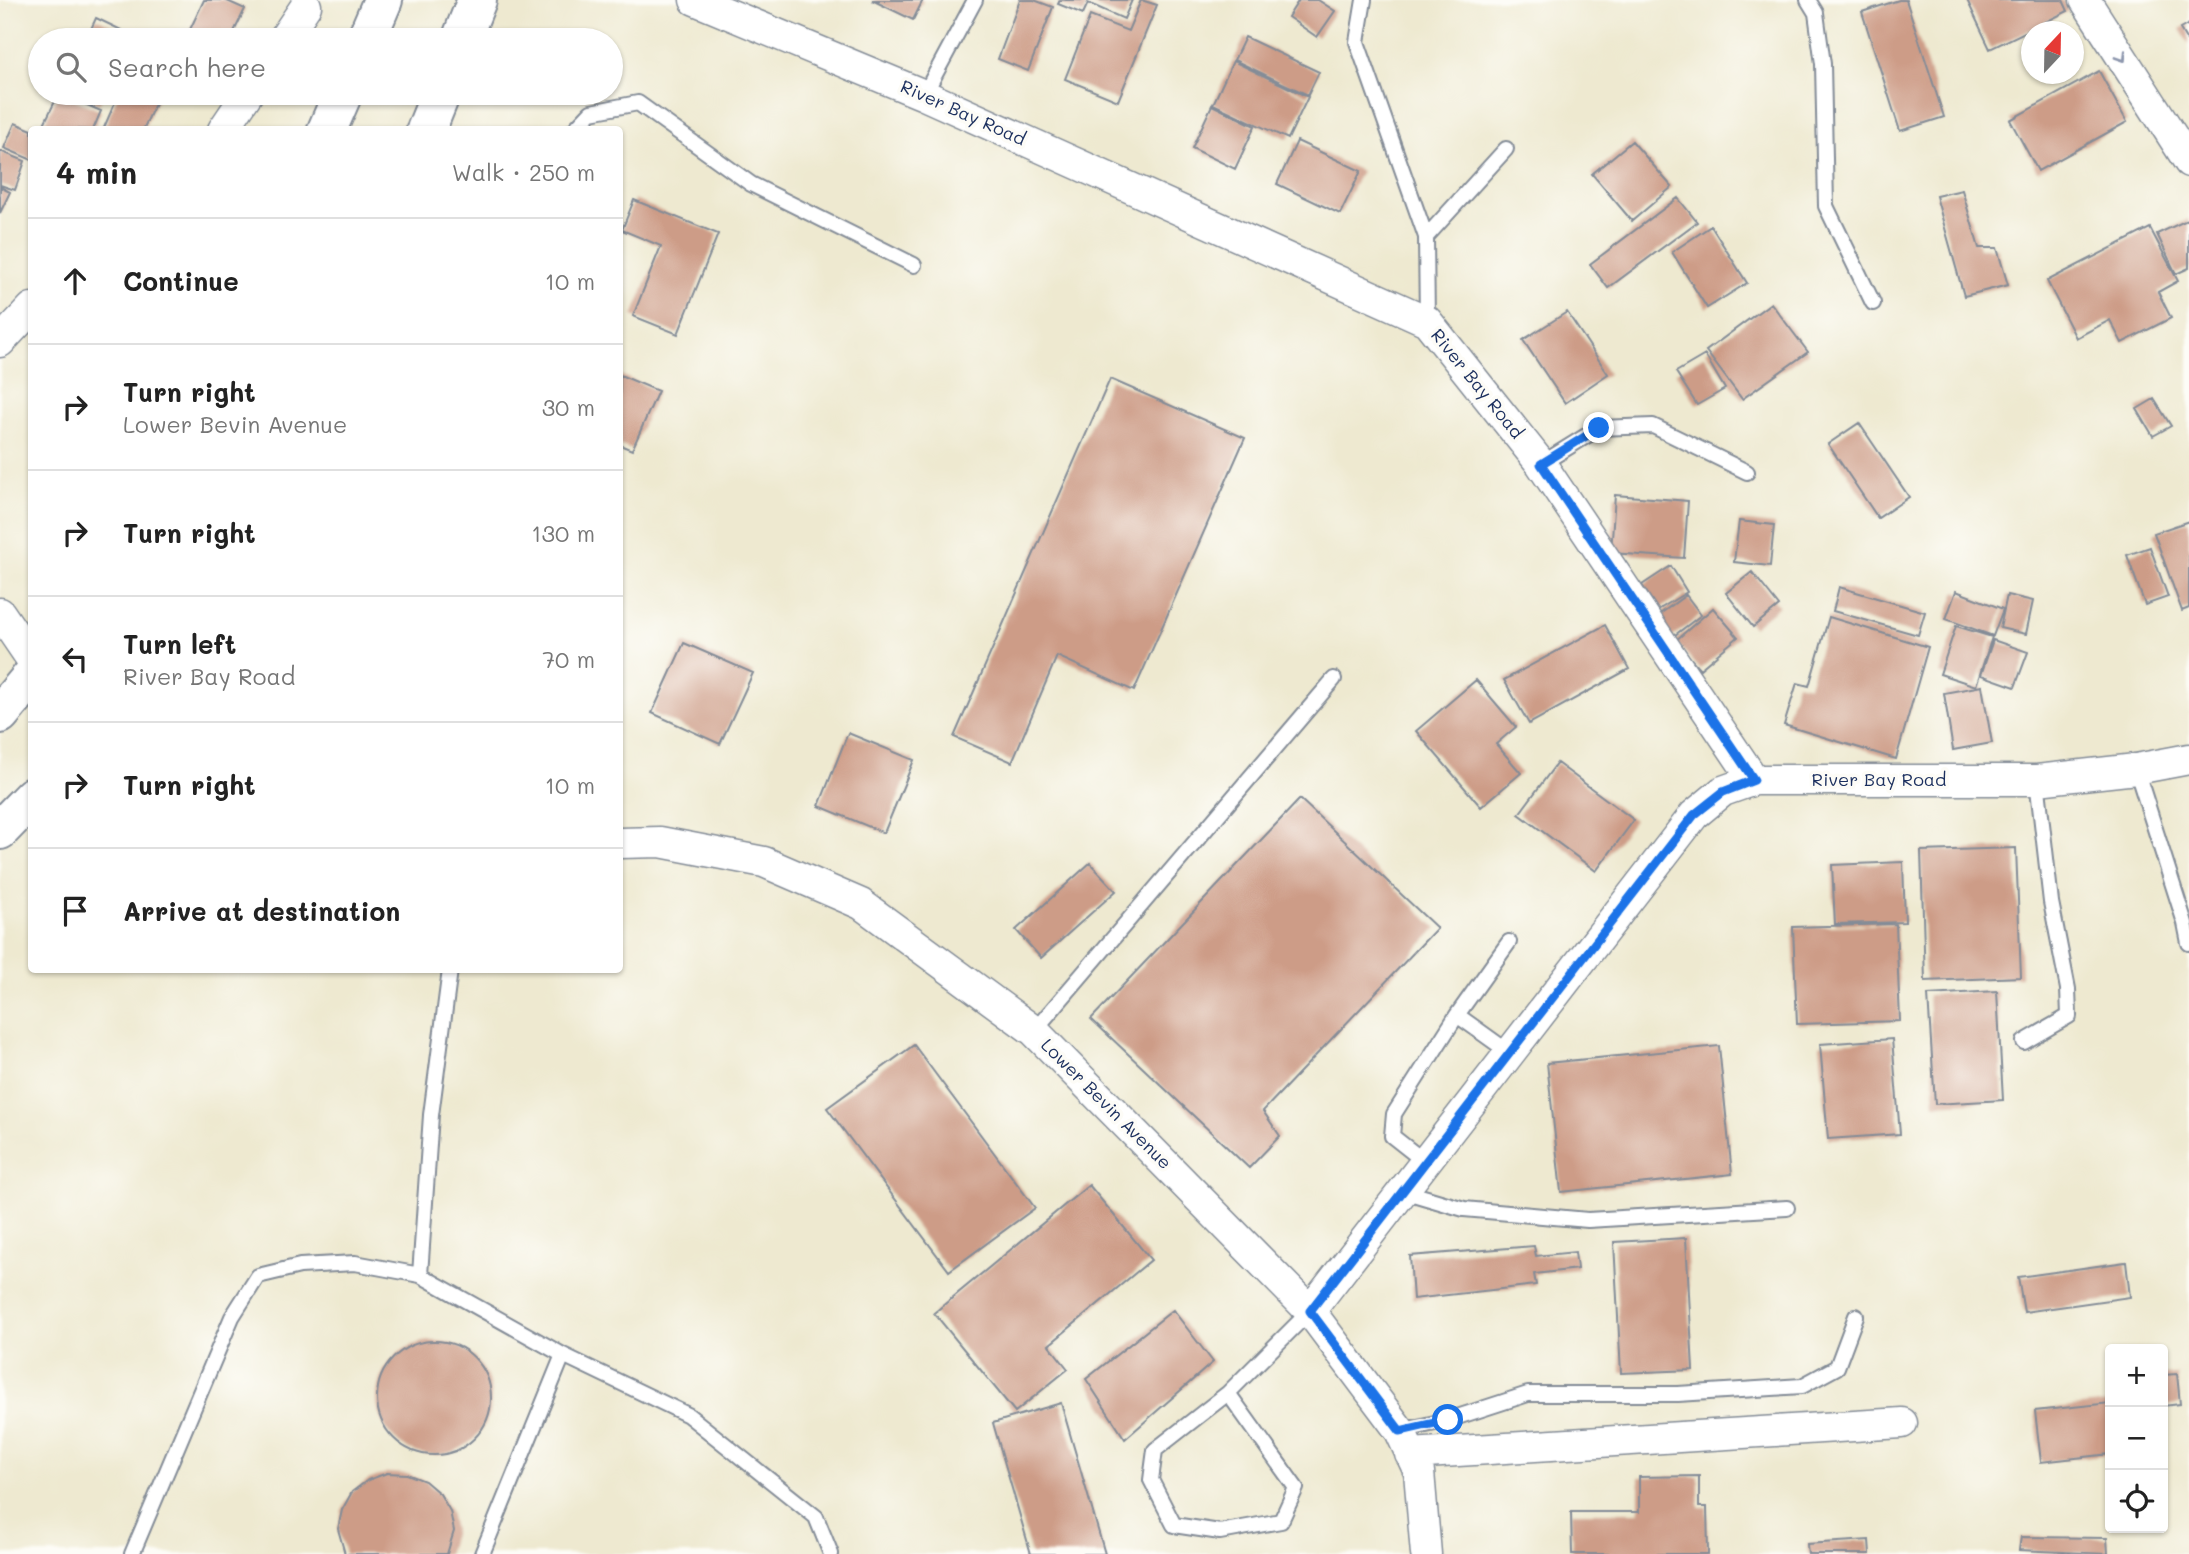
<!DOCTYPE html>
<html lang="en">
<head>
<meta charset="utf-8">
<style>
  :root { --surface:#fff; --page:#f6f6f6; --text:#222; --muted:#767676; --line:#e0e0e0 }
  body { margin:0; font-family:Mali,sans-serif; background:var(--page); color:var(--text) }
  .controls { position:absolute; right:21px; bottom:21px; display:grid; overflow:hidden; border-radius:7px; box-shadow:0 2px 5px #0004 }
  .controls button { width:63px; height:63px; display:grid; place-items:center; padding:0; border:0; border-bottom:2px solid var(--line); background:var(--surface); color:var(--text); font:35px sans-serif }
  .compass { position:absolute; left:2021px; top:21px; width:63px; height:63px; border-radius:50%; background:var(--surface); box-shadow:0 2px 5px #0004; rotate:22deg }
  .stop { position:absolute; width:21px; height:21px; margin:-16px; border:5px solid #1a73e8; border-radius:50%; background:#fff }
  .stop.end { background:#1a73e8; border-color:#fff; box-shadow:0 2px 7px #0008 }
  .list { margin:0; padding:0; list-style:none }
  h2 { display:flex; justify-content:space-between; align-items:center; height:91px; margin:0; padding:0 28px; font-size:30px }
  h2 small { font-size:23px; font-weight:400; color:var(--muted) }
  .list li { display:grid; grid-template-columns:46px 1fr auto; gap:21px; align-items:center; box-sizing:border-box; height:126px; padding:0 28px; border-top:2px solid var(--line) }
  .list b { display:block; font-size:26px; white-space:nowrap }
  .list p { margin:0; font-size:23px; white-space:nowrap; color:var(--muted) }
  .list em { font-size:23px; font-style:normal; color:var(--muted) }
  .icon { flex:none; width:38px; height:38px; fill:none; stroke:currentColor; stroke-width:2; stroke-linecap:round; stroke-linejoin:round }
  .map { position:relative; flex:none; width:2189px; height:1554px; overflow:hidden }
  .search { position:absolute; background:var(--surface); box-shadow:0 2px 5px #0004; left:28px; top:28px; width:595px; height:77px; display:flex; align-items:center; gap:18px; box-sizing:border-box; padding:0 24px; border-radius:38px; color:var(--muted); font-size:26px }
  .panel { position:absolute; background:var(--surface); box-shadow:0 2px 5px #0004; left:28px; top:126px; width:595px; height:847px; border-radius:7px }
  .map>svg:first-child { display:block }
</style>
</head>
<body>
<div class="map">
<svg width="2189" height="1554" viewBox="0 0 2189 1554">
  <rect width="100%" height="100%" fill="#fdfcf7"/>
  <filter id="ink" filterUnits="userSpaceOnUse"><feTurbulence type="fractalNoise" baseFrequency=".0143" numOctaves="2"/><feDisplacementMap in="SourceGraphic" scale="14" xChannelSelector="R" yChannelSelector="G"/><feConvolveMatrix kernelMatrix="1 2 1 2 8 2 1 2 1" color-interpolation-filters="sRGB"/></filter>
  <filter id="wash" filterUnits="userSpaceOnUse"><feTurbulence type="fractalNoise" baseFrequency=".00686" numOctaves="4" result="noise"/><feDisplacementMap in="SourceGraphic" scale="28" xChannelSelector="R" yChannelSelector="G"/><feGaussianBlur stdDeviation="1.57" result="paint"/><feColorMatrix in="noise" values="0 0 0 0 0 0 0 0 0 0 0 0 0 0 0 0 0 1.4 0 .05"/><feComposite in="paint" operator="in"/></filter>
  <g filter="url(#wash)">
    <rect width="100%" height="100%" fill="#eee9d0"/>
    <g id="blocks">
      <path fill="#cd9c87" d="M204 0H225L245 9 230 40H185Z
        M872 0H923L913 20Z
        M1020 0H1034L1053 7 1028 71 998 59Z
        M1060 0H1132L1124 19 1088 3 1083 14 1058 4Z
        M1141 0 1157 5 1118 101 1065 79 1090 16 1128 31Z
        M1299 0H1318L1335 11 1317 37 1288 17Z
        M1899 0H1906L1944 117 1900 131 1862 12Z
        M1967 0H2063L2068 11 1990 49Z
        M96 18 136 37 135 40H86Z
        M2189 24V44L2180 29Z
        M1245 37 1319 72 1308 95 1234 60Z
        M1233 61 1308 97 1288 139 1213 104Z
        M2099 71 2127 122 2038 171 2010 120Z
        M59 93 101 111 93 130 42 128Z
        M75 93H105L99 104Z
        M119 93H160L143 130H103Z
        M1212 105 1255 126 1235 169 1192 148Z
        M15 123 32 130V160L4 148Z
        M1297 141 1361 171 1340 214 1277 184Z
        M1632 141 1672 187 1632 221 1592 174Z
        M0 151 25 161 15 190 0 185Z
        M0 187 10 192 0 213Z
        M1962 190 1979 248H1997L2008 285 1964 296 1936 196Z
        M1678 198 1697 222 1608 288 1590 264Z
        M634 200 718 234 678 334 633 316 661 246 622 230Z
        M2189 219V268L2176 274 2157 234Z
        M1711 226 1747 283 1707 308 1672 252Z
        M2150 228 2178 281 2158 292 2171 318 2122 343 2110 320 2076 338 2047 281Z
        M1771 303 1808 352 1742 399 1706 351Z
        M1567 312 1608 374 1565 403 1523 340Z
        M1705 355 1725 389 1697 405 1676 372Z
        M620 375 658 391 632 450 620 445Z
        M1110 379 1245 438 1134 691 1057 656 1012 762 954 737Z
        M2154 399 2171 426 2153 436 2137 409Z
        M1859 423 1909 497 1878 518 1828 444Z
        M1615 495 1688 501 1684 558 1611 553Z
        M1739 521 1774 525 1770 566 1734 562Z
        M2189 521V608L2182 611 2154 533Z
        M2150 547 2168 597 2145 605 2127 555Z
        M1671 566 1687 592 1658 610 1642 585Z
        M1752 572 1779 606 1753 627 1726 593Z
        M1839 587 1925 612 1918 635 1833 611Z
        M1956 591 2003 609 1993 636 1946 619Z
        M1686 595 1701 615 1671 638 1656 617Z
        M2007 595 2033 601 2026 634 2000 628Z
        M1713 608 1738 637 1700 669 1675 641Z
        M1829 617 1928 647 1896 759 1784 725 1797 683 1809 686Z
        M1605 625 1629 669 1529 724 1504 680Z
        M1956 626 1992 637 1976 686 1940 674Z
        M1993 640 2028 652 2015 687 1981 675Z
        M684 643 753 673 720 744 652 713Z
        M1476 680 1516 727 1496 744 1521 773 1481 807 1416 731Z
        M1982 686 1992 743 1953 750 1944 693Z
        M848 733 914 760 884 833 819 806Z
        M1557 763 1634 820 1596 871 1519 814Z
        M1300 799 1437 928 1263 1111 1280 1136 1249 1168 1091 1019Z
        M2016 848 2021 977 1925 981 1921 851Z
        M1903 862 1905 922 1835 924 1832 865Z
        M1090 863 1116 891 1041 958 1016 930Z
        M1896 924 1900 1021 1797 1024 1793 927Z
        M1997 991 2003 1100 1935 1104 1928 995Z
        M1892 1039 1900 1134 1828 1139 1820 1044Z
        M914 1045 1035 1208 949 1271 827 1108Z
        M1719 1046 1732 1174 1561 1192 1547 1063Z
        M1089 1185 1151 1260 1049 1345 1068 1369 1015 1412 934 1313Z
        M1686 1238 1693 1370 1621 1373 1614 1242Z
        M1534 1246 1536 1256 1575 1252 1577 1269 1534 1274 1536 1285 1413 1299 1410 1256Z
        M2126 1262 2130 1297 2024 1312 2018 1277Z
        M1173 1310 1213 1362 1125 1439 1086 1379Z
        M377 1398a57 57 0 1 1 114 0a57 57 0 1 1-114 0Z
        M2177 1374 2180 1404 2163 1406V1375Z
        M1061 1403 1105 1554H1031L993 1423Z
        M2110 1403V1454L2041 1462 2035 1411Z
        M387 1473 407 1474 425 1481 440 1494 450 1511 454 1531 447 1554H345L338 1529 342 1510 352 1492 368 1480Z
        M1699 1476V1507H1707L1708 1554H1572L1571 1512H1639V1477Z
        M2021 1537 2107 1538 2108 1554 2019 1550Z
        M1869 1540 1870 1554H1808L1807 1544Z"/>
    </g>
  </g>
  <g filter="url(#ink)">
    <use href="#blocks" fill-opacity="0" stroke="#848c97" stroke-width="2"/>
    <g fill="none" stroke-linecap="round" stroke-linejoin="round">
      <defs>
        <path id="lane" d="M1364 0 1357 42 1426 237 1427 321
          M1808 0 1816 13 1823 64 1826 206 1873 303
          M924 95 975 0
          M574 130 591 112 638 103 751 184 914 265
          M1426 237 1506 149
          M1541 464 1599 428 1653 426 1747 472
          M2136 769 2185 923 2189 943
          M1457 1015 1509 942
          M1034 1031 1334 679
          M2024 1042 2069 1016 2068 989 2051 902 2037 780
          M1425 1162 1392 1136 1394 1114 1457 1015 1510 1053
          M1403 1191 1464 1209 1588 1220 1787 1208
          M420 1275 431 1115 450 970
          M1228 1393 1296 1488 1281 1521 1220 1532 1174 1525 1151 1480 1155 1450 1228 1393 1310 1311
          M1400 1431 1448 1420 1528 1394H1678L1802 1386 1837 1367 1856 1316
          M132 1554 232 1317 258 1276 300 1266 355 1263 420 1275 563 1355 688 1415 816 1517 831 1554
          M482 1554 563 1355"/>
        <path id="street" d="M695 0 924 95 1427 321 1541 464 1754 780
          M2085 0 2189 162
          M283 40 306 6
          M223 130 248 93
          M0 342 32 308
          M0 613 32 660
          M620 843 660 842 764 862 861 904 1034 1031 1310 1311 1400 1431 1419 1472 1426 1554
          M1310 1311 1694 815 1723 791 1754 780H2037L2136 769 2189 759
          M1410 1454 1902 1423"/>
        <path id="primary" d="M366 40 383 0
          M461 40 477 0
          M327 130 343 93
          M426 130 441 93
          M0 714 32 676
          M0 830 32 797"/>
      </defs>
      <use href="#lane" stroke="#848c97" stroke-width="18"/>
      <use href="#street" stroke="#848c97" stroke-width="33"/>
      <use href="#primary" stroke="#848c97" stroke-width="42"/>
      <use href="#lane" stroke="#fff" stroke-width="14"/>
      <use href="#street" stroke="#fff" stroke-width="30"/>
      <use href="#primary" stroke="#fff" stroke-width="38"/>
    </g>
    <defs><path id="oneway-chevron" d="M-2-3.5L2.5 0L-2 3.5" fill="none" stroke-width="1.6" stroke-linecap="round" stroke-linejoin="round" transform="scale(1.75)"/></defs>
    <use stroke="#8d97ae" href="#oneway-chevron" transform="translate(2122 57) rotate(57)"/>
  </g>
  <g fill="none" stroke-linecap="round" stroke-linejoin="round" filter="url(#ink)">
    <path stroke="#1a73e8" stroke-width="9" d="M1448 1420 1400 1431 1310 1311 1694 815 1723 792 1754 780 1541 464 1599 428"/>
  </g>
  <g text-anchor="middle" stroke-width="7" stroke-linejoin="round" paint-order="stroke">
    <g font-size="18" fill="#1b2f5e" stroke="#fdfcf7">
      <text transform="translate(963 113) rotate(24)" y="6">River Bay Road</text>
      <text transform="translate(1477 384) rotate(51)" y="6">River Bay Road</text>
      <text x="1879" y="786">River Bay Road</text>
      <text transform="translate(1106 1104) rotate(45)" y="6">Lower Bevin Avenue</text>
    </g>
  </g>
</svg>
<div class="controls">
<button>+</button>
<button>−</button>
<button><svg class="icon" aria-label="locate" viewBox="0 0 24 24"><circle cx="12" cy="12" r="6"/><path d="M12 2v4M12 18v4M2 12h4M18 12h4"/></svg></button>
</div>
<svg class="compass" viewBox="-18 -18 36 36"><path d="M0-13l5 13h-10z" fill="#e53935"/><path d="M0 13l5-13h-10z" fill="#767676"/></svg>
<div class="stop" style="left:1448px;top:1420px"></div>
<div class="stop end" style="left:1599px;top:428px"></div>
<div class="search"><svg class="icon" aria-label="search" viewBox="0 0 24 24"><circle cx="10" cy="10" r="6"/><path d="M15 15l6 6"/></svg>Search here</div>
<section class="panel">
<h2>4 min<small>Walk · 250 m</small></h2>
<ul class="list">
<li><svg class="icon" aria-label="ahead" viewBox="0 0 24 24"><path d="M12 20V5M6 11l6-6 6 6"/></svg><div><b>Continue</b></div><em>10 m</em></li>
<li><svg class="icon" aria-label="right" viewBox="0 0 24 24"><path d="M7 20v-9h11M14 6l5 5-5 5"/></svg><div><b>Turn right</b><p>Lower Bevin Avenue</p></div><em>30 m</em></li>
<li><svg class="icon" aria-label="right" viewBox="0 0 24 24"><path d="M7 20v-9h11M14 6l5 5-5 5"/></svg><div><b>Turn right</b></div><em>130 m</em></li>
<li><svg class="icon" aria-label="left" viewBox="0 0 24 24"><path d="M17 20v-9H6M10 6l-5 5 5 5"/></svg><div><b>Turn left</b><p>River Bay Road</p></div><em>70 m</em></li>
<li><svg class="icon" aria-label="right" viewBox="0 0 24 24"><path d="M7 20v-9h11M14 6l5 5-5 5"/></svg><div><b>Turn right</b></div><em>10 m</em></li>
<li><svg class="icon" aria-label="arrive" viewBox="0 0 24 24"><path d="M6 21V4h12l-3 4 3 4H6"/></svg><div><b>Arrive at destination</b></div></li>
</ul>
</section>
</div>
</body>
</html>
